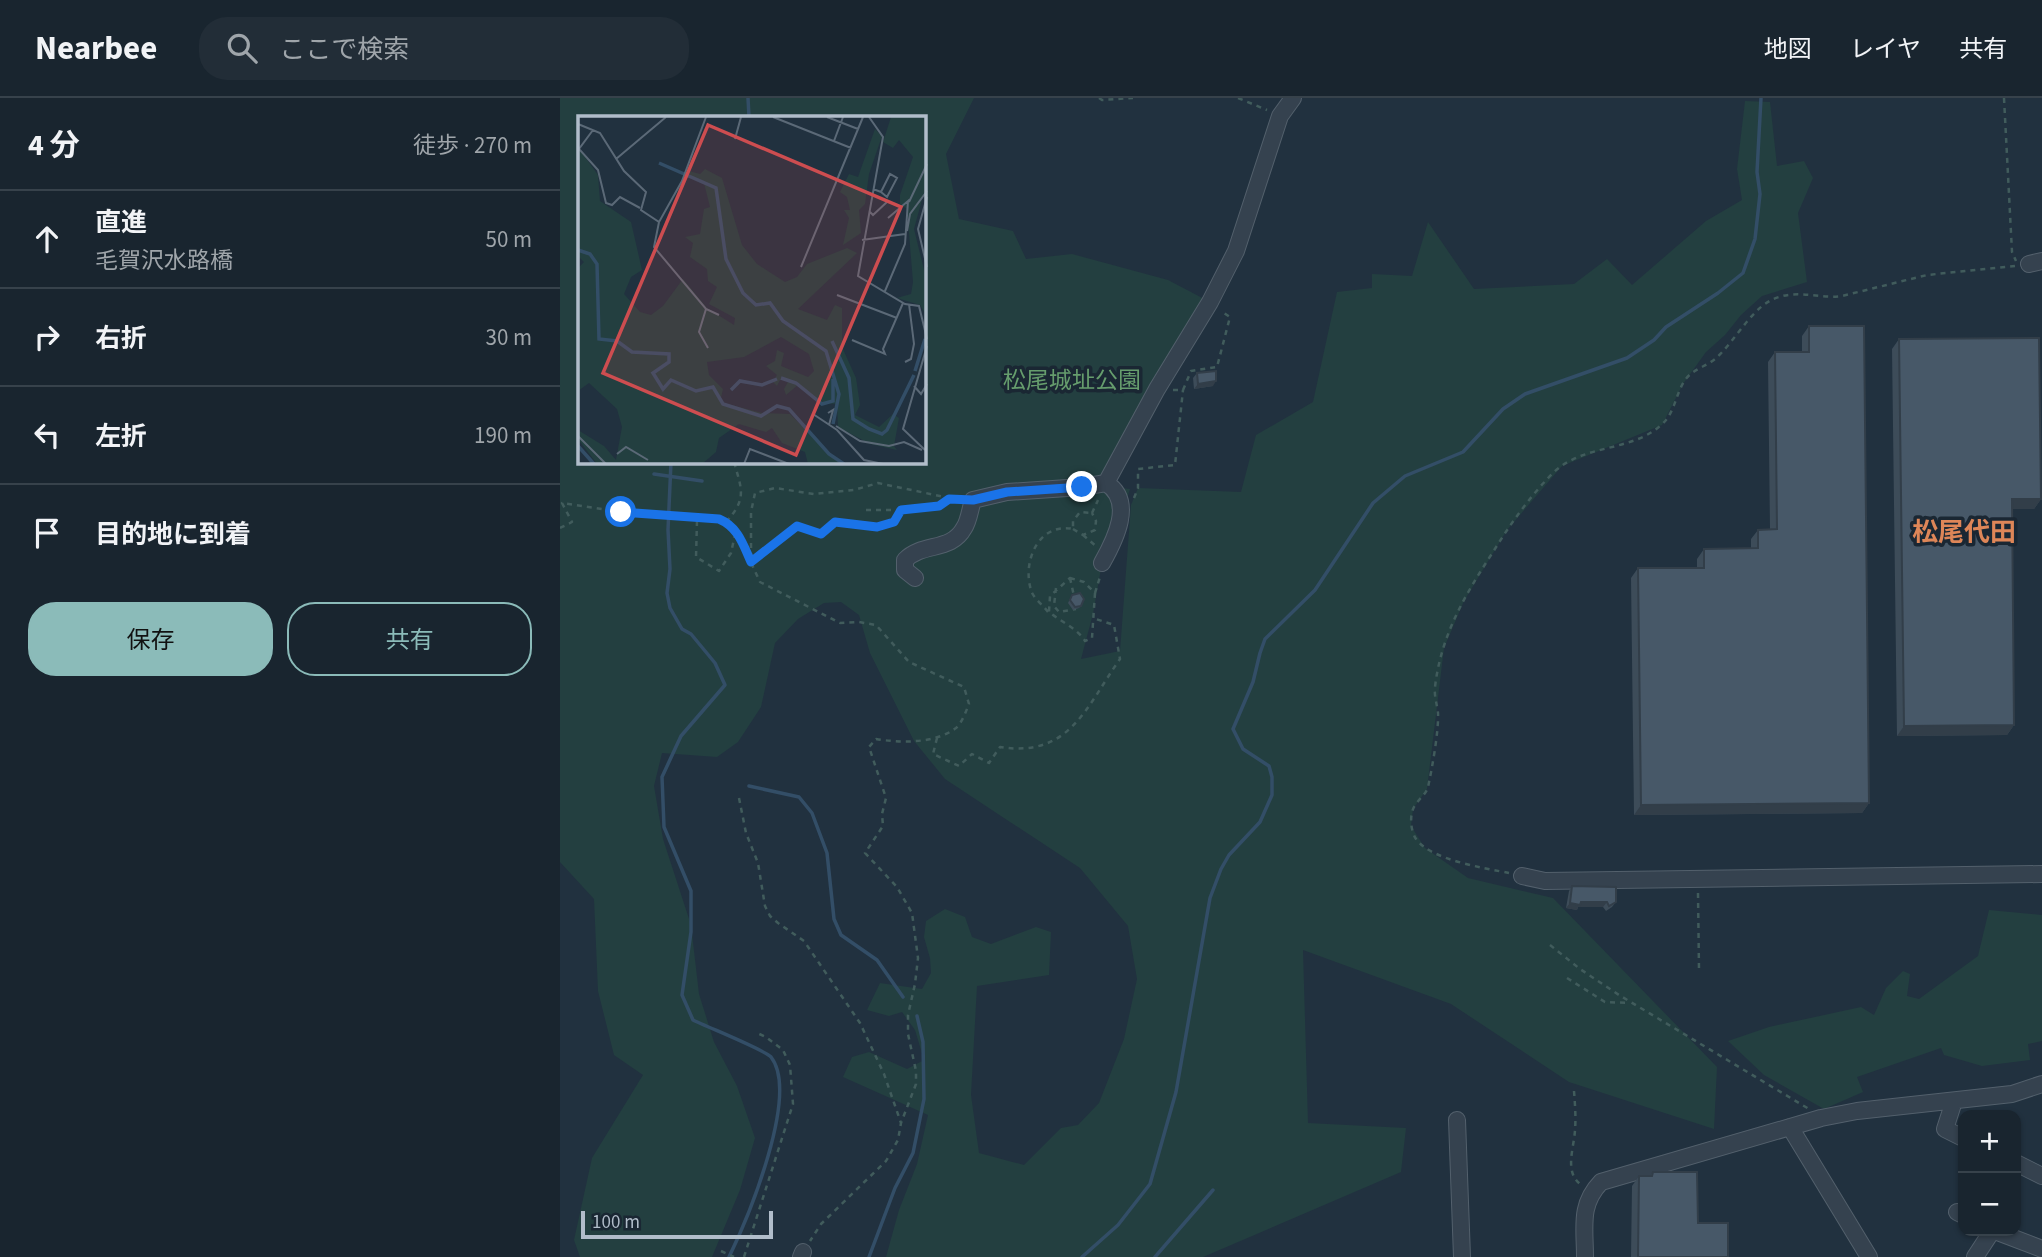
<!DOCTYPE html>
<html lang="ja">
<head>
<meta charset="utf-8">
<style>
  :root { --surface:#19252f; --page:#222d37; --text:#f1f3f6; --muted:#9fa5aa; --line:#37424b; --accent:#8bbbb9 }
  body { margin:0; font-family:"Source Sans 3","Noto Sans JP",sans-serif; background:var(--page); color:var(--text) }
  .controls { position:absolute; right:21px; bottom:21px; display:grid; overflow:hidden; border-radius:14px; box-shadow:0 2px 5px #0004 }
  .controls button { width:63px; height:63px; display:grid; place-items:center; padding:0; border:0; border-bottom:2px solid var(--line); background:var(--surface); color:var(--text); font:35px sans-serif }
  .scale { position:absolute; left:21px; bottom:18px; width:192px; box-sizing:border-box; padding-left:7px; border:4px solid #b1bdca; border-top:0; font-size:19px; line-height:24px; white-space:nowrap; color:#b1bdca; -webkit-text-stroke:5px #1a2733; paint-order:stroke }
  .stop { position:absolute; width:21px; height:21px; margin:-16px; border:5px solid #1a73e8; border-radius:50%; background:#fff }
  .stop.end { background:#1a73e8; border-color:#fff; box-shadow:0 2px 7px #0008 }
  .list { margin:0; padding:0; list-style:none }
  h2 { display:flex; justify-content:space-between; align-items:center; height:91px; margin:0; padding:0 28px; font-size:30px }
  h2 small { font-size:23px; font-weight:400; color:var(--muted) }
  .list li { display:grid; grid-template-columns:46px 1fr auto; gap:21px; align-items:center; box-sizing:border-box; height:98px; padding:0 28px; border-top:2px solid var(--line) }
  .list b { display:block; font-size:26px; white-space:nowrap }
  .list p { margin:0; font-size:23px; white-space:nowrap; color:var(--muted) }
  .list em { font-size:23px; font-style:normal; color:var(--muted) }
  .actions { display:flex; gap:14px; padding:21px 28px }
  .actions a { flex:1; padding:16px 0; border:2px solid var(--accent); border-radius:28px; text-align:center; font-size:24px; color:var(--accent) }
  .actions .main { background:var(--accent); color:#111 }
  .icon { flex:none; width:38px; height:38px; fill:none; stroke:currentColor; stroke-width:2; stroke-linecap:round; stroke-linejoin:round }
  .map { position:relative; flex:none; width:1482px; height:1159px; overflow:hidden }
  header { display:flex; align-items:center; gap:42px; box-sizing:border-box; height:98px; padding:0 35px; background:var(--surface); border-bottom:2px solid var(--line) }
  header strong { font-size:33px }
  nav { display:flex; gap:38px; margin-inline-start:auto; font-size:24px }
  .search { width:490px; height:63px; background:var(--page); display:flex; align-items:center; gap:18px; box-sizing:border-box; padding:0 24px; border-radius:28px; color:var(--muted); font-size:26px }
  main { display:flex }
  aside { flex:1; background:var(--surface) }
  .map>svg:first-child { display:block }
</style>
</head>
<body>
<header>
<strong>Nearbee</strong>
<div class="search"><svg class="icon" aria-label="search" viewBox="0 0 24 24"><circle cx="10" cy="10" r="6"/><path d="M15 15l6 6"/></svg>ここで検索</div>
<nav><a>地図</a><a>レイヤ</a><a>共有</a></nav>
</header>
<main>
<aside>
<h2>4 分<small>徒歩 · 270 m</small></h2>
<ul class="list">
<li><svg class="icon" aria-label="ahead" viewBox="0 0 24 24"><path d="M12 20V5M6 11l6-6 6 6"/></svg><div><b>直進</b><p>毛賀沢水路橋</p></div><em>50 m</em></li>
<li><svg class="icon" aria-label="right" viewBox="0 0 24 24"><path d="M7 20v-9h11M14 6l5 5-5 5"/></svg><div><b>右折</b></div><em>30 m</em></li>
<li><svg class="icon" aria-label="left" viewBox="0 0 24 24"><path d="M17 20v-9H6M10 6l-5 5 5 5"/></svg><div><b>左折</b></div><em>190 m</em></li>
<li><svg class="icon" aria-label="arrive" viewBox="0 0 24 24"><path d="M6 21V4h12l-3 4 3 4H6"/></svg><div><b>目的地に到着</b></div></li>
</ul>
<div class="actions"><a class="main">保存</a><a>共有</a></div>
</aside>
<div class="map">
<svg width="1482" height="1159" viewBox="0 0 1482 1159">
  <rect width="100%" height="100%" fill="#21313f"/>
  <path fill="#233f40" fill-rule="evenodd" d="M0 0H414L386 56 399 121 453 133 466 161 512 156 608 182 650 204 546 384 554 389 570 391 553 445 542 465 533 516 521 561 560 553 571 407 578 390 681 394 696 337 753 304 777 194 812 190V176L852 178 868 124 914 191 1014 186 1047 161 1072 187 1146 123 1182 102 1177 71 1185 3 1210 4 1217 68 1244 63 1253 80 1238 115 1247 184 1202 198 1181 217 1165 237 1146 254 1123 286 1102 327 1002 368 947 432 904 503 884 550 867 691 853 711 851 728 865 750 908 780 993 800 1157 969 1154 1031 1009 984 891 906 743 852 748 1025 846 1030 841 1074 643 1159H326L339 1112 357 1066 368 1017 283 979 292 959 309 954 347 971 364 962 355 932 342 914 329 918 307 912 320 885 362 891 371 875 370 860 364 839 366 823 385 811 405 819 412 839 431 846 476 829 491 834 489 877 417 888 411 997 419 1055 464 1067 501 1030 518 1027 539 1005 564 941 577 881 568 828 520 770 385 681 354 643 310 555 299 517 281 504 264 505 238 521 215 545 201 609 178 644 157 659 102 655 94 688 103 741 131 827 139 896 154 944 177 988 195 1040 180 1092 152 1159H20L14 1142 32 1060 83 977 54 957 38 893 34 801 0 764ZM19 19H364V364H19Z
    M1429 812 1482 817V943L1468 946 1470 962 1422 968 1384 957 1381 950 1297 979 1303 994 1264 1011 1204 977 1168 943 1209 929 1301 909 1314 917 1326 890 1343 873 1350 876 1347 898 1359 901 1418 858Z"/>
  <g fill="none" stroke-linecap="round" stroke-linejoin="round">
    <path stroke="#334e67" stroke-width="3.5" d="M188 0 189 19
      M111 364 108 432 110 471 107 495 110 510 122 531 131 536 155 565 165 587 121 638 102 679 104 729 131 793V834L122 897 133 922C147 929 205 952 211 959 240 996 188 1120 169 1159
      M94 376 142 383
      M189 688 239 699 252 715 267 755 274 821 281 837 317 862 343 899
      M309 1159 335 1090 353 1055 364 1001 363 944 357 918
      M522 1159 558 1127 590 1086 616 994 650 800 661 771 669 757 700 724 712 697V679L709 668 683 651 673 631 693 584 700 555 705 541 755 492 813 405 845 378 903 354 943 311 965 296 1067 260 1094 242 1106 229 1158 195 1183 175 1195 141 1200 96 1197 74 1201 0
      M595 1159 653 1092"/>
    <defs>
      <path id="minor" d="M1469 166 1482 163
        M546 385 597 291 650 204 676 153 720 18 733 0
        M355 480 345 472V462C363 444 391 454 404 430 409 423 410 411 413 402L447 394 522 389 546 385C575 403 555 442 542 465
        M962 778 985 783 1482 776
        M1394 1003 1385 1031 1403 1040
        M897 1022 902 1159
        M1230 1029 1309 1159
        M1456 1065 1482 1078
        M1397 1114 1403 1117
        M1435 1133 1482 1151
        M241 1159 243 1154
        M1025 1159C1025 1129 1019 1107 1041 1084L1261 1020 1297 1013 1452 996 1482 986
        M1415 1159 1432 1133"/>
    </defs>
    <use href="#minor" stroke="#53606c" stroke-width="18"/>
    <path stroke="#415c5c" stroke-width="2.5" stroke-dasharray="5 5" stroke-linecap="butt" d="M539 0 542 2 573 0
      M678 0 707 12
      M1444 0 1452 154 1456 163
      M613 292H623L631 273 657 269 670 219 661 213
      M574 400 578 390V371L615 367 623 292
      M306 412H341
      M532 415 538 402
      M137 423 136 459 159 473 171 455 176 432
      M166 424C187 401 182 392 174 364
      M0 430 12 424 2 405 61 414 159 421 169 425 176 432 200 484 280 525 299 524 316 527 349 564 404 589 409 606C406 613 402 625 396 630 375 646 340 645 316 641L309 649 326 700 322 716 323 728 305 755 337 789 352 815 358 860 355 886 348 917V936L356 973V986L341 1025 338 1042 326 1063 261 1126 250 1143
      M513 431 523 437 535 432 536 423 532 415
      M523 437 537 449
      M191 460V414L195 395 215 390 254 396 294 392 318 385 399 402
      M191 464 237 427 261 436 275 424 317 429 334 424 341 412 378 409 389 401
      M510 480 524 484 535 495 532 540 525 543C518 531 500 523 489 514L490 498Z
      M510 480 514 498
      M496 490 494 508 499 514 516 511
      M535 495 540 479
      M488 514C483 507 473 500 471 492 462 463 479 424 513 431V423L520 414 532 415
      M377 640 373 656 399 668 412 656 429 665 440 649C510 660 526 609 560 561L554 527 533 520
      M179 700 186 735 198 765 205 808 210 818 218 825 244 843 300 925 324 976 341 1025
      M949 775C924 770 871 762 856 741 850 732 849 714 856 706 860 700 866 696 868 689 872 671 879 632 878 615 877 606 874 598 875 589 881 537 905 497 933 454 951 425 970 398 994 374 1024 346 1070 354 1100 328 1115 316 1115 297 1125 282 1133 271 1145 269 1155 261 1176 243 1193 206 1219 199 1241 192 1261 201 1282 198L1367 177 1455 168
      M1138 795 1139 872
      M990 847 1020 871 1059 897 1249 1011
      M1007 880 1045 904 1070 905
      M1014 993C1015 1006 1016 1019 1015 1032 1014 1051 1003 1076 1023 1088
      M161 1153 174 1159
      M184 1159 233 1006 230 967 223 952 206 939 195 934"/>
    <use href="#minor" stroke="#35424f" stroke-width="16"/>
  </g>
  <path fill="#3d4c59" d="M1249 228 1309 705 1302 715 1074 717 1071 480 1078 470H1137V461L1144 451 1191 450V441L1198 432 1210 431 1208 264 1215 254H1242V238Z
    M1339 241 1481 401 1474 411H1452L1454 627 1447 637 1337 638 1332 251Z
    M637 275 653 288 634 291 633 280Z
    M512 497 521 508 519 510 513 512 508 505Z
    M1012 788 1056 804 1052 809 1046 813 1043 809H1018L1017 812 1006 810 1009 793Z
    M1093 1074 1168 1159H1071L1072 1088 1079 1078H1090Z"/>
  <path fill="#323e49" d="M656 283 653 288 634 291 638 286Z
    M1452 401H1481L1474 411H1445Z
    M1454 627 1447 637 1337 638 1344 628Z
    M1309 705 1302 715 1074 717 1081 707Z
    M1047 804 1043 809H1018L1017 812 1006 810 1010 805Z"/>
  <path fill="#475868" stroke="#323e49" stroke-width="2" d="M1249 228H1304L1309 705 1081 707 1078 470H1144V451L1198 450V432L1217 431 1215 254H1249Z
    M1479 240 1481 401H1452L1454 627 1344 628 1339 241Z
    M656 273V283L638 286 637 275Z
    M520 495 524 501 521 508 515 509 510 502 512 497Z
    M1012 788 1056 789V804L1049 808 1047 804H1021L1020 807 1010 805Z
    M1093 1074H1137L1138 1125H1168V1159H1078L1079 1078H1092Z"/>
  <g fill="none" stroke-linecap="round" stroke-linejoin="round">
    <path stroke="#1a73e8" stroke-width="9" d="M61 414 159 421C178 429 183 446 191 464L237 428 261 436 275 424 317 429 334 424 341 412 379 408 389 401 413 402 447 394 522 389"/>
  </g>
  <g text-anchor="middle" stroke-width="7" stroke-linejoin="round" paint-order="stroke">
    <g font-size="23" fill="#669d6d" stroke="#1a2733">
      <text x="512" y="290">松尾城址公園</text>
    </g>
    <g font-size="26" font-weight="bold" fill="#de8658" stroke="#1a2733">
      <text x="1404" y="443">松尾代田</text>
    </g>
  </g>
  <g transform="translate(18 18)">
    <rect width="348" height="348" fill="#21313f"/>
    <path d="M313 1H348V69L336 113 348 162V199L342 189 319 182 333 178 335 166 329 93 322 88V79L335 41 321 24 315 32 305 26ZM297 13 304 20 291 58 287 88 281 94 283 117 265 129 271 102 266 94H272L269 81 262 76 271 58 280 61ZM0 31 20 59 22 85 53 106 64 154 53 161 46 178 62 196 73 199 85 190 105 163 129 192 156 209 157 202 131 188 139 171 130 165 129 153 112 141 115 127 107 121 122 118 126 93 132 91 126 67 109 59 111 55 122 58 127 53 144 62 164 129 179 148 207 166 219 161 229 148 269 132 279 137 220 193 249 204 257 189 264 192V231L278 262 282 289 277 299 301 311 315 298 321 302 316 330 319 334 292 328 260 311 259 288 245 287 221 268 208 279 206 273 211 264H202L199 270 195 266 199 259 188 250 197 245 199 234 206 237 203 250 230 261 236 255 231 238 203 221 166 241 129 246 131 259 145 273 142 286 184 297 212 298 262 348H230L227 336 204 327 194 312 188 316 161 308 141 322 138 336 124 348H19L0 323V314L26 330 38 344 44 311 39 293 11 267 0 275V152L6 146 0 140Z" fill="#233f40"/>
    <path fill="none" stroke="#334e67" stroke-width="3.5" d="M81 47 138 72 148 143 165 177 178 189 192 187 205 205 248 235 261 278 255 308M0 134 12 138 19 148 21 223 39 225 54 236 91 238V246L75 257 85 273 93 264 118 275 135 271 145 288 183 300 199 290 211 293 251 338 266 348M254 225 271 262 275 303 291 313 304 318 309 314 336 259M337 255 347 223M203 262 218 267 244 288 255 285V263M153 274 162 265 184 269 199 263M0 330 16 348"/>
    <path fill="none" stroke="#5b6977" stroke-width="2" d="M128 1 104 65 81 106 76 131 128 193 141 199M195 1 273 32M249 1 280 13M291 1 305 21 280 160 327 188 341 190 349 223M0 8 22 17 46 55 68 76 63 94 81 106M15 14 1 33 20 54 28 87 34 89 42 81 62 92M157 23 163 1M256 25 265 1M38 43 88 1M295 73 303 76 312 58 319 62 309 81 303 76M349 81 340 113 349 151M331 86 349 48M291 95 295 99 310 85M329 115 332 98 349 75M284 124 327 118M223 151 285 1M307 175 327 128 330 85 310 102M259 179 319 202M128 193 121 216 130 232M274 224 307 238 305 233 325 187M327 246 333 243 336 228 331 188M336 270 343 278 349 268M250 297 255 294 251 309M235 298 259 314 286 344 305 348M258 310 282 325 311 330 326 326 344 334M0 320 28 348M347 334 325 313 349 230M39 338 48 331 70 344M166 348 172 333 211 348"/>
    <path fill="#cd4d50" fill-opacity="0.15" stroke="#cd4d50" stroke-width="3.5" d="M130 9 323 91 218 339 25 257Z"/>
    <rect width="348" height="348" fill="none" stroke="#b1bdca" stroke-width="3.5"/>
  </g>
</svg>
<div class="controls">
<button>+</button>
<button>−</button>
</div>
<div class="scale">100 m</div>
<div class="stop" style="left:61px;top:414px"></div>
<div class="stop end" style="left:522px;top:389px"></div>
</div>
</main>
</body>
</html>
